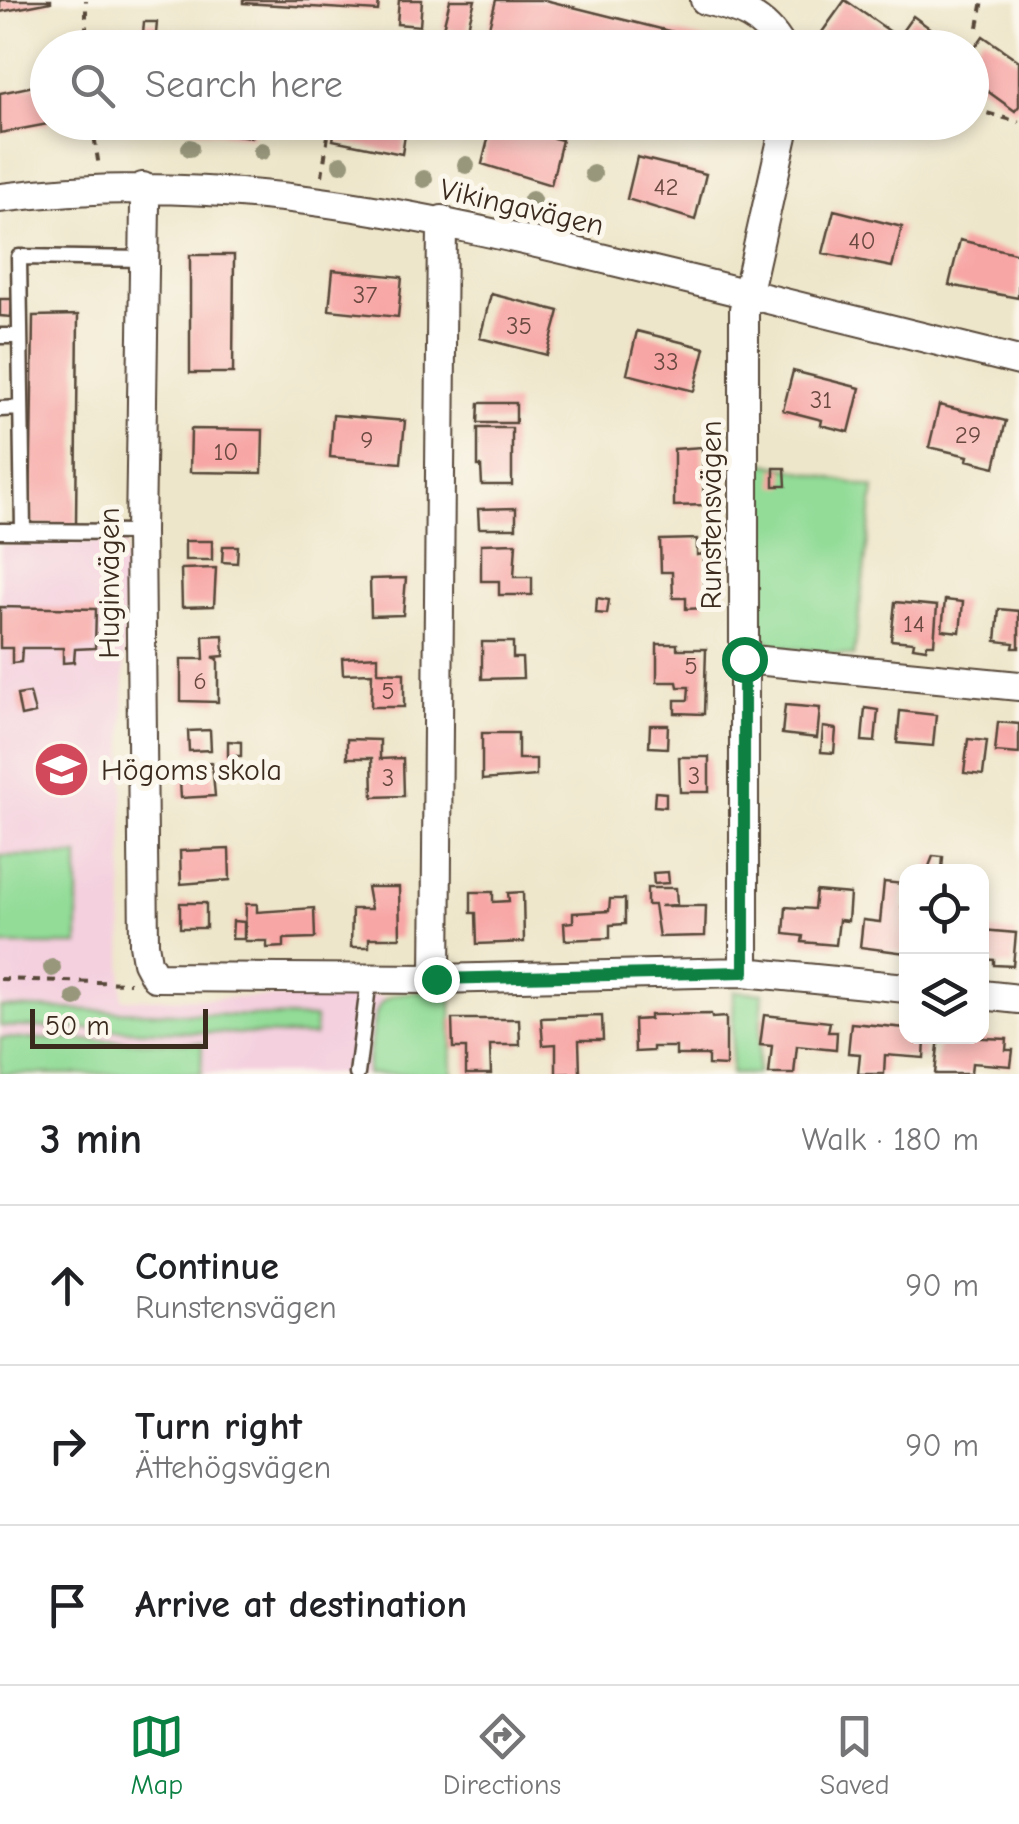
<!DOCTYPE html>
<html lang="en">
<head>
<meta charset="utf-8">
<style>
  :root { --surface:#fff; --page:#f6f6f6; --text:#202124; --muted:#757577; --line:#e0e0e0; --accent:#0b8043 }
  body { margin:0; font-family:"Comic Neue",sans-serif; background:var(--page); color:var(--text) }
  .controls { position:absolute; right:30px; bottom:30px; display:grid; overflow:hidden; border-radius:20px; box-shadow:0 5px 15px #0003 }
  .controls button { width:90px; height:90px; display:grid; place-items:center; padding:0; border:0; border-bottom:2px solid var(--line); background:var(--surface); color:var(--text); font:50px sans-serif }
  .scale { position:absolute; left:30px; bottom:25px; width:178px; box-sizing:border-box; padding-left:10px; border:5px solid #3b2a1e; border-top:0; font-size:28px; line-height:35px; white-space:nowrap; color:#3b2a1e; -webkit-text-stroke:8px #fbf7ec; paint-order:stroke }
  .stop { position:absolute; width:30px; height:30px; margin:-22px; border:8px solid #0b8043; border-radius:50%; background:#fff }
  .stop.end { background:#0b8043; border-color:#fff; box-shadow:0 2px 10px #0008 }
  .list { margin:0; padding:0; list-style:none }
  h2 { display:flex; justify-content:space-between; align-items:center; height:130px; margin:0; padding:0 40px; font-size:42px }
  h2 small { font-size:32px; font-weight:400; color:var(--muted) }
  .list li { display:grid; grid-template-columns:65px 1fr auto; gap:30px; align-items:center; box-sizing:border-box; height:160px; padding:0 40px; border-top:2px solid var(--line) }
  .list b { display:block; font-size:38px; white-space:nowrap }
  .list p { margin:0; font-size:32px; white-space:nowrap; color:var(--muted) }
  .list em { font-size:32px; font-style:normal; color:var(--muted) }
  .icon { flex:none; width:55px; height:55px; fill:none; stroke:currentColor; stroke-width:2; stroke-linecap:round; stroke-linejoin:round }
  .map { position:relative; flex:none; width:1019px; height:1074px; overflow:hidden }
  .search { position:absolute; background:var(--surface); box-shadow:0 5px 15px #0003; left:30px; right:30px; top:30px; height:110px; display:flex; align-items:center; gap:25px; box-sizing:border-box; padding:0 35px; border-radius:55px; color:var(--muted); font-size:38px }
  .sheet { height:610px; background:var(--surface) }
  nav { display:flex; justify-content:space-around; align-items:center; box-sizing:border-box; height:140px; border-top:2px solid var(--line); background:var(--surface); font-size:28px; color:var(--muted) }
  nav a { display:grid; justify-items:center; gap:5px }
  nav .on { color:var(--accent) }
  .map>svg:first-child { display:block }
</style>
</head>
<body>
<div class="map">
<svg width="1019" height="1074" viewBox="0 0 1019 1074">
  <rect width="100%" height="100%" fill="#fbf7ec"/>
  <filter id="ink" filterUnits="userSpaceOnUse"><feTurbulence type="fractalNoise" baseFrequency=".01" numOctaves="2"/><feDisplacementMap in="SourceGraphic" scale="20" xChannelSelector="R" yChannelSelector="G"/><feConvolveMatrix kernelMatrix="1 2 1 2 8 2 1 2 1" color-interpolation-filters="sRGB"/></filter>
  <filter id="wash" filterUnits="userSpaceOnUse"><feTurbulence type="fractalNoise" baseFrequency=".0048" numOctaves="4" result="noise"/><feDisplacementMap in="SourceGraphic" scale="40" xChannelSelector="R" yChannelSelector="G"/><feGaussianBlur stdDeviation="2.25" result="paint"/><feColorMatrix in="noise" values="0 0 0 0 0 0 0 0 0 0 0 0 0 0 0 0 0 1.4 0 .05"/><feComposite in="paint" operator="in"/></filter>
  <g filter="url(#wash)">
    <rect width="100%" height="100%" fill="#eee6ca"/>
    <path fill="#f4cfde" d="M125 541 122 999 385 996 377 1008 366 1074H0V545Z"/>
    <path fill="#92dc97" stroke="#66835a" stroke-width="2.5" d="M757 461 874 488 854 656 774 646 759 633Z
      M0 856H78V945H0Z
      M451 991 452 1074H366C379 994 366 992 451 991Z
      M734 991 763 993 757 1074H731Z
      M0 1007 315 1018V1036L0 1026Z
      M0 1038 202 1043 201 1074H0Z"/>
    <g id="blocks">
      <path fill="#f7a6a5" d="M0 0H51V2L0 12Z
        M243 0H379L378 11 243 3Z
        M399 0H422L420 26 397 24Z
        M450 0H475L466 34 443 28Z
        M496 0H545L737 48H574L489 27Z
        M845 0 898 37 913 16 957 48H838L820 35Z
        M144 22H157L156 34H143Z
        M983 36 1019 61V106L1015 111 972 80V52Z
        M48 83V124L0 133V93Z
        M184 122H253L252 137 183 128Z
        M336 122H407L402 154 333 140Z
        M492 123 562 140 551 185 482 164Z
        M637 157 706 174 695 220 627 199Z
        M834 210 902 227 892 267 823 253Z
        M960 240 1019 254 1018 298 949 285Z
        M190 255H234L233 373H190Z
        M333 270 402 277 398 317 329 310Z
        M491 294 559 311 547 355 480 338Z
        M0 299H12L11 317 0 316Z
        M78 315 76 526 30 525 33 316Z
        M637 331 705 348 694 391 627 374Z
        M793 371 860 388 849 432 821 425 822 420 783 410Z
        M479 403H516V423H478Z
        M939 405 1006 421 995 467 967 460 968 456 929 447Z
        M333 415 405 421 401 463 330 457Z
        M478 428H512V485H482L481 466H478Z
        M191 429 263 430 262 473 190 472Z
        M702 447 704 505 674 506V449Z
        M774 468H785L786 486H774Z
        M516 508V528H479L478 509Z
        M697 539V555L704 554 705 608 686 609V598H673L672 572H661L660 540Z
        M185 541H212V560H185Z
        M516 543 514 577H532V595H499V581H481V544Z
        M223 546H238L237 563 222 562Z
        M216 568 214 606 182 607 181 569Z
        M406 578 403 615 371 616 370 579Z
        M597 598 609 600 607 614 596 613Z
        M945 600 963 602 960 632 942 630Z
        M895 602 937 606 934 644H927L926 649 913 647 914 642 891 640Z
        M0 607 96 609 95 648 75 649 74 662 63 663V648H22L21 662 12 663V648H0Z
        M999 609 1019 611V648H1013L1014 643 996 641Z
        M223 635 224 656 213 657 218 659V702L181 701V659H204L203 636Z
        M482 642H513V658H522L523 678 482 679Z
        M657 644H677V649H706L704 714 675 713V700H688L689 687H678L677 682H657Z
        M378 656V672L404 673V707H371L372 673 343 674 342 658Z
        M30 693 35 713 21 716 17 695Z
        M785 705 820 708 817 738 782 734Z
        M865 708 878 710 875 742 862 741Z
        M900 711 936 715 933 746 897 743Z
        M998 722 1019 724V754L995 752Z
        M650 725H668L667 748 649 747Z
        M823 727 836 729 834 753 821 752Z
        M210 730 211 750 189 751 188 731Z
        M482 733H518V759H536V776L482 780Z
        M347 739 380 740V759L403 758 404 796 373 797 372 758H347Z
        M968 739 987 741 983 775 964 773Z
        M228 741 241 742V756H228Z
        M679 757H709V792H680Z
        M212 763 215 796 181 798 179 765Z
        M655 792 666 793V807L654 806Z
        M229 849 230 880 181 884 180 851Z
        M933 856 943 857 942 870 928 869Z
        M668 872 669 883 654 884 653 873Z
        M884 882 904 884 902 907H906V953L860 947 863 920 880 922Z
        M367 887H399L400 938H369V947H351L352 909H371Z
        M647 888H676L677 905 660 906H706L705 936 659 937 654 905H647Z
        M816 891 850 894 848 921 839 920 836 945 802 942 803 936 784 934 786 907 814 909Z
        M471 892H493V902L509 901 508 893 523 892 524 942 477 944 476 913H471Z
        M610 899H625V924L610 925V938L565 940 564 923 573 922V913L609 911Z
        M180 903H206V928H180Z
        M246 904H257V912L314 908 315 938 284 939V947L267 948V941H245Z
        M233 921 244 922V939H232Z
        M982 930 1016 933 1013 966 994 965V960L982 959Z
        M711 1014 712 1018 726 1017V1066L708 1065V1055H676V1047H653V1051L635 1052 634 1020 650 1019V1015Z
        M764 1015 830 1022 828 1032H837L836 1050 797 1046 794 1074H769L772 1046 760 1045Z
        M602 1016 603 1040H579L580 1073 556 1074V1044L543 1045 541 1018Z
        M452 1019H519L520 1045H490L491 1074H466V1048H453Z
        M851 1023 906 1028V1036L925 1040 924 1058 885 1055 884 1074H858L860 1054 848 1053Z
        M939 1036 1007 1039 1006 1050H1013L1011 1066 972 1063 971 1074H935Z"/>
    </g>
  </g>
  <g filter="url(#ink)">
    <use href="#blocks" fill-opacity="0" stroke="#564638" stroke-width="2.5"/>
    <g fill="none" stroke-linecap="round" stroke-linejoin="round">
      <defs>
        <path id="service" d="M0 336H20
          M0 409 20 408
          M0 531 140 532
          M23 531 19 257 144 259
          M357 1074 369 979"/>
        <path id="minor" d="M705 0C739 8 764 16 782 48
          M143 187 145 205 140 532 144 944 147 962 155 977 436 979 744 972 906 988
          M0 198C214 169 414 213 621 263 754 295 887 328 1019 361
          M743 659 1019 686
          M744 972V309L786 122
          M436 979 442 220
          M982 995 1019 999"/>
      </defs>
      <use href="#service" stroke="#564638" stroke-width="19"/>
      <use href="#minor" stroke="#564638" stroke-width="32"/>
      <path stroke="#564638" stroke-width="4" stroke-dasharray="8 8" stroke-linecap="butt" d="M978 27 983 0
        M79 48 86 32V0
        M972 109 1019 122
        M92 122 99 167
        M322 176 330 122
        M0 979 130 983"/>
      <use href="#service" stroke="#fff" stroke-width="14"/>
      <use href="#minor" stroke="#fff" stroke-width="28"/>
    </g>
    <g fill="#98977c">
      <circle cx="190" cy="148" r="9"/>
      <circle cx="262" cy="151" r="9"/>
      <circle cx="341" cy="164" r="9"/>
      <circle cx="466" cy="165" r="9"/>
      <circle cx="593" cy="174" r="9"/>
      <circle cx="424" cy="179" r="9"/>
      <circle cx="532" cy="200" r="9"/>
      <circle cx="52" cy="968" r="9"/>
      <circle cx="75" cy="998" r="9"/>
    </g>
  </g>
  <g fill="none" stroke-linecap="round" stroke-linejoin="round" filter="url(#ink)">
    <path stroke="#0b8043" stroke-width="12" d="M436 979 744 972V659"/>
  </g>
  <defs>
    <symbol id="school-disc" viewBox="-11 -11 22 22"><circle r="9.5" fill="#d1495b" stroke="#fbf7ec"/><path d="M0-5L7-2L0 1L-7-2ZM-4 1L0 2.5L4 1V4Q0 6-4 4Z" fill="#fff"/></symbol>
  </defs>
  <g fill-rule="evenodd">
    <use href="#school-disc" x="30" y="738" width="63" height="63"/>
  </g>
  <g text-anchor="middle" stroke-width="10" stroke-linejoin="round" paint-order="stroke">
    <g font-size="25" fill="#6a4940">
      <text x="666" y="195">42</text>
      <text x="862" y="249">40</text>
      <text x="365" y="303">37</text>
      <text x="519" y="334">35</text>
      <text x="666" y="370">33</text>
      <text x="821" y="408">31</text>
      <text x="968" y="443">29</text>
      <text x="367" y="448">9</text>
      <text x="226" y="460">10</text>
      <text x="914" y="632">14</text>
      <text x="691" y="674">5</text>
      <text x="200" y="689">6</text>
      <text x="388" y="699">5</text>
      <text x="694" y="784">3</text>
      <text x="388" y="786">3</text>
    </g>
    <g font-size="30" fill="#3b2a1e" stroke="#fbf7ec">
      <text transform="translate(522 207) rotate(13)" y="10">Vikingavägen</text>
      <text transform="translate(711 515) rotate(-90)" y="10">Runstensvägen</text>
      <text transform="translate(109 583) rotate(-90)" y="10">Huginvägen</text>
    </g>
    <g font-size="30" fill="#3b2a1e" stroke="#fbf7ec" text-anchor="start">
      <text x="101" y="780">Högoms skola</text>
    </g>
  </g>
</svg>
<div class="controls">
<button><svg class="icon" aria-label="locate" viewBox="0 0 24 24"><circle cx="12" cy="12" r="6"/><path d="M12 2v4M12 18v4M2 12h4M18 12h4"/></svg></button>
<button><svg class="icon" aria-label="layers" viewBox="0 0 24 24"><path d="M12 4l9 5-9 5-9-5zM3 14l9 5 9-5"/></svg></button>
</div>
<div class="scale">50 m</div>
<div class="stop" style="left:744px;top:659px"></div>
<div class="stop end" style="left:436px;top:979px"></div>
<div class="search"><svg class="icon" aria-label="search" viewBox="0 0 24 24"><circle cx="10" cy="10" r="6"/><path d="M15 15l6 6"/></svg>Search here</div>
</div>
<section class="sheet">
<h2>3 min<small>Walk · 180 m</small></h2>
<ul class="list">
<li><svg class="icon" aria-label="ahead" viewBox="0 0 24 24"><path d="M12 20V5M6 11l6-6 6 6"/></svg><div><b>Continue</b><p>Runstensvägen</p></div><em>90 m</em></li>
<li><svg class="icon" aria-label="right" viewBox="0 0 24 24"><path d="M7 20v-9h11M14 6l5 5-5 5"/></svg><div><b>Turn right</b><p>Ättehögsvägen</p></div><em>90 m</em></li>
<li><svg class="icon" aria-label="arrive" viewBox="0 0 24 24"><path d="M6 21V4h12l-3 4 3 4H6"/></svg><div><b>Arrive at destination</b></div></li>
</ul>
</section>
<nav>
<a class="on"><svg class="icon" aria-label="map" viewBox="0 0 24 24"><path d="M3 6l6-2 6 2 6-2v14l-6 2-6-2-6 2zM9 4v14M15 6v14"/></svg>Map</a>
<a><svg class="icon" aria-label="directions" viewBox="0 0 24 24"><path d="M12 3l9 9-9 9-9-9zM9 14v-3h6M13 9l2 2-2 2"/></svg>Directions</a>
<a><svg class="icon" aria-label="saved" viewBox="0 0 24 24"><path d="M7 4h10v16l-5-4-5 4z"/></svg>Saved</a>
</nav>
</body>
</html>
